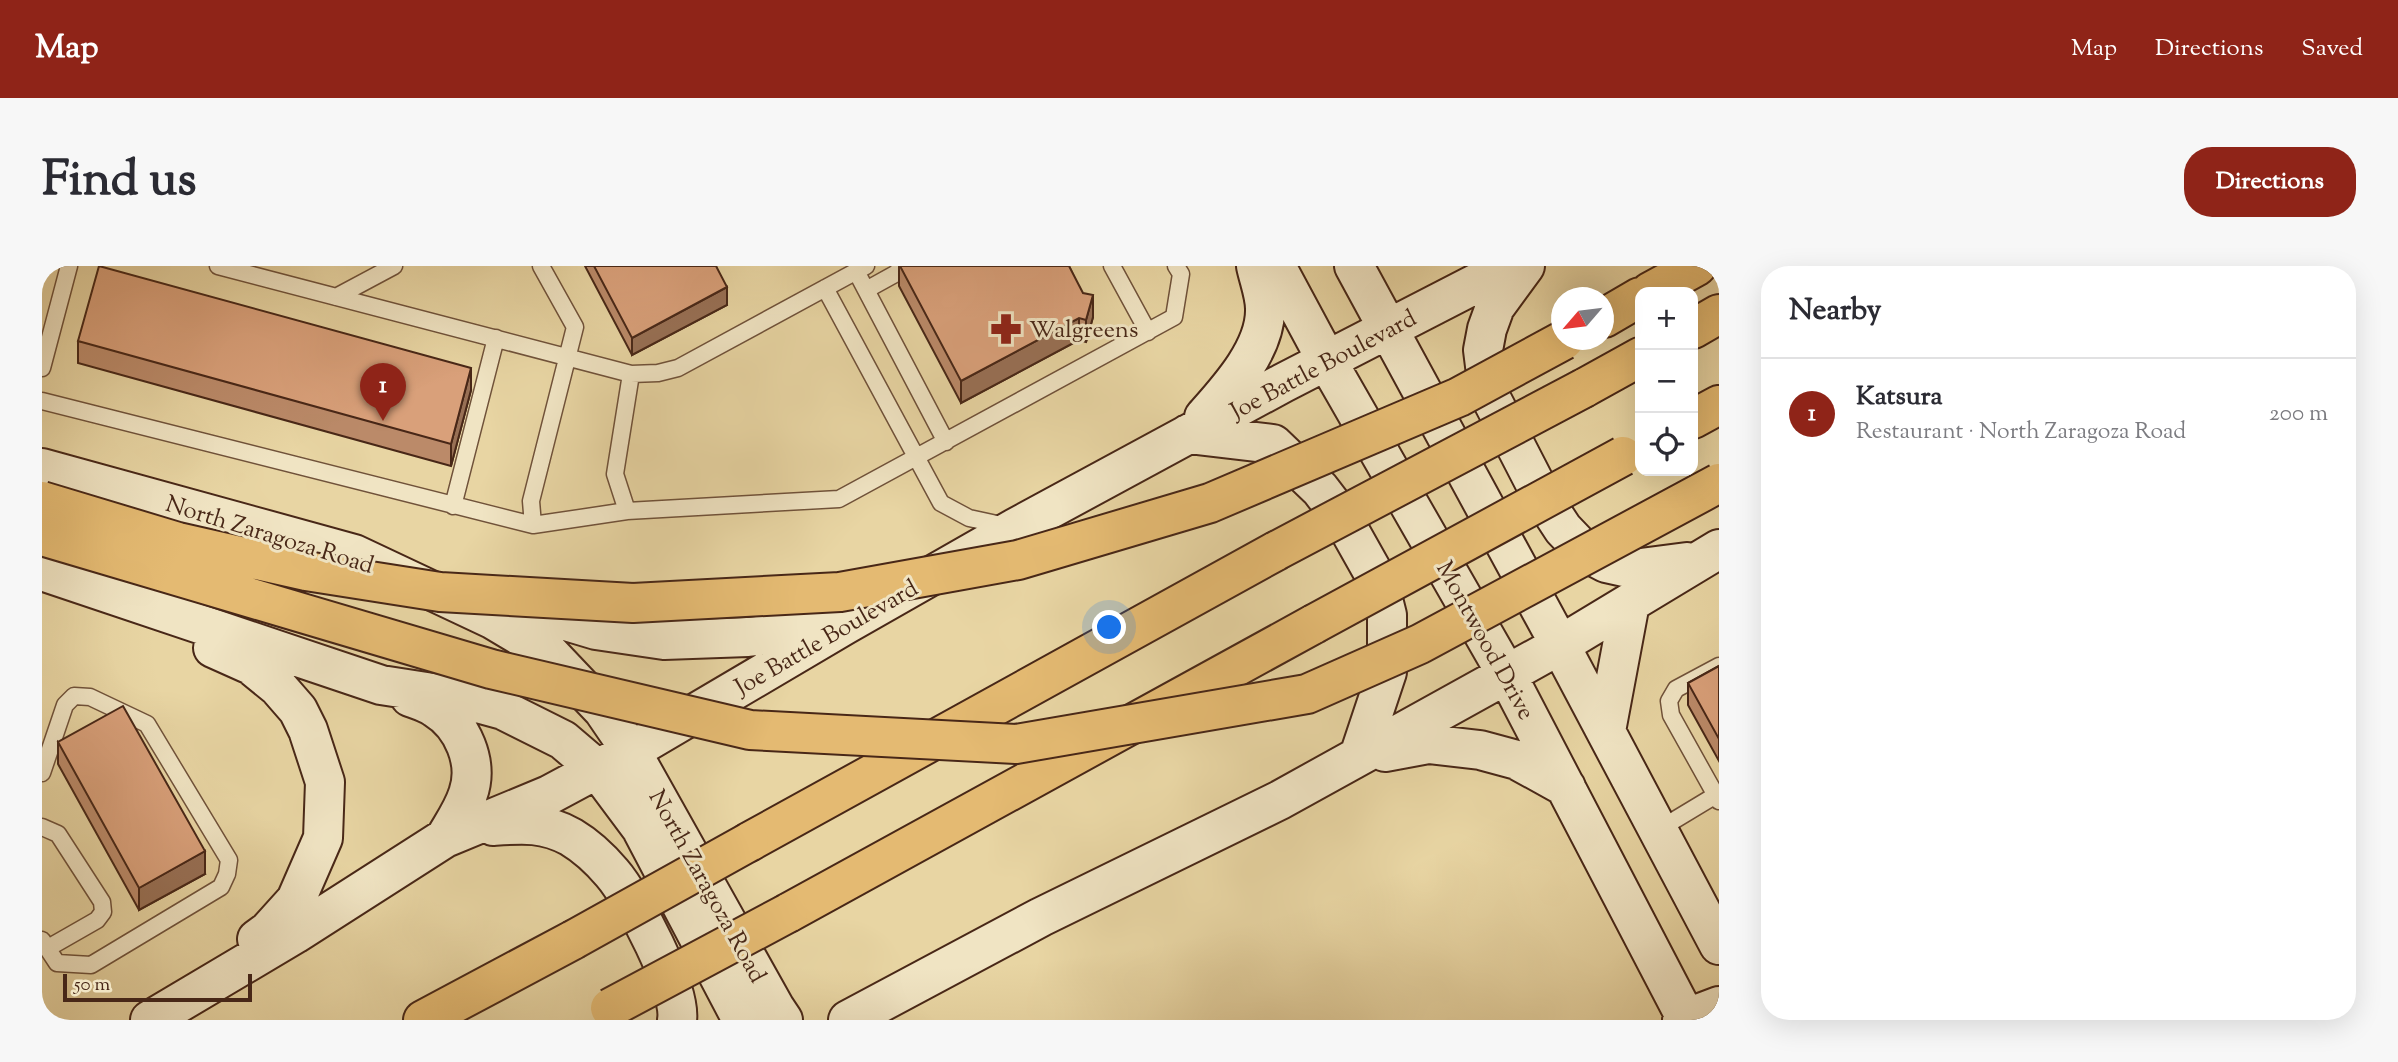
<!DOCTYPE html>
<html lang="en">
<head>
<meta charset="utf-8">
<style>
  :root { --surface:#fff; --page:#f7f7f7; --text:#2b2b33; --muted:#7c7c81; --line:#e1e1e2; --accent:#8f2418 }
  body { margin:0; font-family:"Sorts Mill Goudy",serif; background:var(--page); color:var(--text) }
  .controls { position:absolute; right:21px; top:21px; display:grid; overflow:hidden; border-radius:14px; box-shadow:0 7px 28px #0002 }
  .controls button { width:63px; height:63px; display:grid; place-items:center; padding:0; border:0; border-bottom:2px solid var(--line); background:var(--surface); color:var(--text); font:35px sans-serif }
  .compass { position:absolute; left:1509px; top:21px; width:63px; height:63px; border-radius:50%; background:var(--surface); box-shadow:0 7px 28px #0002; rotate:242deg }
  .scale { position:absolute; left:21px; bottom:18px; width:189px; box-sizing:border-box; padding-left:7px; border:4px solid #482717; border-top:0; font-size:19px; line-height:24px; white-space:nowrap; color:#482717; -webkit-text-stroke:5px #f0e4c3; paint-order:stroke }
  .you { position:absolute; left:1068px; top:362px; width:24px; height:24px; margin:-18px; border:5px solid #fff; border-radius:50%; background:#1a73e8; box-shadow:0 0 0 10px #1a73e833 }
  .badge { display:grid; place-items:center; width:46px; height:46px; border-radius:50%; background:var(--accent); color:#fff; font-size:23px; font-weight:700 }
  .pin { position:absolute; translate:-50% -58px; filter:drop-shadow(0 2px 4px #0008) }
  .pin::after { content:''; position:absolute; top:37px; width:24px; height:21px; background:inherit; clip-path:polygon(0 0,100% 0,50% 100%) }
  .list { margin:0; padding:0; list-style:none }
  h2 { display:flex; justify-content:space-between; align-items:center; height:91px; margin:0; padding:0 28px; font-size:30px }
  h2 small { font-size:23px; font-weight:400; color:var(--muted) }
  .list li { display:grid; grid-template-columns:46px 1fr auto; gap:21px; align-items:center; box-sizing:border-box; height:112px; padding:0 28px; border-top:2px solid var(--line) }
  .list b { display:block; font-size:26px; white-space:nowrap }
  .list p { margin:0; font-size:23px; white-space:nowrap; color:var(--muted) }
  .list em { font-size:23px; font-style:normal; color:var(--muted) }
  .icon { flex:none; width:38px; height:38px; fill:none; stroke:currentColor; stroke-width:2; stroke-linecap:round; stroke-linejoin:round }
  .map { position:relative; flex:none; width:1677px; height:754px; overflow:hidden; border-radius:28px }
  header { display:flex; align-items:center; gap:42px; box-sizing:border-box; height:98px; padding:0 35px; background:var(--accent); color:#fff }
  header strong { font-size:33px }
  nav { display:flex; gap:38px; margin-inline-start:auto; font-size:24px }
  .intro { display:flex; align-items:center; justify-content:space-between; box-sizing:border-box; height:168px; padding:0 42px }
  h1 { margin:0; font-size:49px }
  .button { padding:18px 32px; border-radius:28px; background:var(--accent); color:#fff; font-size:24px; font-weight:700 }
  main { display:flex; gap:42px; padding:0 42px }
  aside { flex:1; background:var(--surface); border-radius:28px; box-shadow:0 7px 28px #0002 }
  .map>svg:first-child { display:block }
</style>
</head>
<body>
<header>
<strong>Map</strong>
<nav><a>Map</a><a>Directions</a><a>Saved</a></nav>
</header>
<div class="intro"><h1>Find us</h1><a class="button">Directions</a></div>
<main>
<div class="map">
<svg width="1677" height="754" viewBox="0 0 1677 754">
  <rect width="100%" height="100%" fill="#e8d5a3"/>
  <filter id="stains"><feTurbulence type="fractalNoise" baseFrequency=".00286" numOctaves="4"/><feColorMatrix values="0 0 0 0 .2 0 0 0 0 .09 0 0 0 0 .02 0 0 0 .5 -.17"/></filter>
  <radialGradient id="worn" r=".72"><stop offset=".6" stop-color="#630" stop-opacity="0"/><stop offset="1" stop-color="#630" stop-opacity=".3"/></radialGradient>
  <g fill="none" stroke-linecap="round" stroke-linejoin="round">
    <defs>
      <path id="lane" d="M176 0 589 108 616 107 636 102 824 0
        M1070 0 1106 66
        M814 5 904 176
        M783 22 899 237 927 252 964 260
        M824 24 853 8 862 0
        M294 31 352 0
        M0 102 27 0
        M0 135 491 259 585 245 797 233 1132 51 1139 8 1134 0
        M411 240 454 72
        M585 245 573 208 589 108
        M491 259 489 235 533 61 499 0
        M1677 400 1634 423 1627 435 1629 449 1677 535
        M0 507 23 439 32 430 48 431 105 458 187 594 185 608 179 621 49 699 15 697 0 674
        M0 561 16 568 60 636 61 646 55 654 6 682
        M1616 564 1674 529"/>
      <path id="secondary" d="M1234 0 1285 95 1465 409 1645 754
        M1312 0 1518 379 1677 679
        M1483 0 1453 41 1445 63 1441 84 1445 116 1450 134 1500 231 1521 263 1543 286 1564 297 1591 303 1645 296
        M1162 151C1186 124 1224 83 1223 43 1223 29 1217 14 1214 0
        M1146 168 1231 178 1278 223 1301 253 1337 317 1345 349V406L1317 490
        M0 202 312 288 450 353 507 387 561 444 589 485 733 742 741 754
        M0 305 339 419 410 430 461 444 521 474 555 503 599 562 700 754
        M457 335 554 364 622 374 706 371 787 361
        M171 382 209 399 236 421 256 444 266 464 283 516 281 572 254 634 226 665 215 673
        M368 431C376 434 386 437 393 442 421 459 437 497 426 528 421 544 411 558 403 572
        M1564 465 1588 337
        M1343 486 1386 478 1438 484 1475 494 1524 521
        M451 560C480 558 502 556 529 571 544 580 559 594 570 607 591 631 640 724 635 754
        M108 754 253 668 403 572 507 529 589 485 803 359 973 262 1241 117 1468 0
        M806 754 999 651 1238 534 1518 379 1677 283
        M1640 754 1677 740"/>
      <path id="highway" d="M1608 26 1655 0
        M1562 52 1598 31
        M1651 63 1677 48
        M1542 122 1598 91
        M1651 153 1677 139
        M707 576 1234 285
        M746 647 1272 358
        M381 754 531 674"/>
    </defs>
    <use href="#lane" stroke="#70523a" stroke-width="19"/>
    <use href="#secondary" stroke="#482717" stroke-width="42"/>
    <use href="#highway" stroke="#482717" stroke-width="42"/>
    <use href="#lane" stroke="#f0e4c3" stroke-width="16"/>
    <use href="#secondary" stroke="#f0e4c3" stroke-width="38"/>
    <use href="#highway" stroke="#e4ba72" stroke-width="38"/>
    <defs>
      <path id="highway-bridge" d="M0 235 136 276 264 305 398 326 591 337 798 326 976 294 1168 237 1417 131 1522 74
        M0 270 449 403 708 464 974 478 1265 428 1378 378 1677 217
        M1234 285 1542 122
        M1272 358 1581 190
        M531 674 707 576
        M568 742 746 647"/>
    </defs>
    <use href="#highway-bridge" stroke="#482717" stroke-width="42" stroke-linecap="butt"/>
    <use href="#highway-bridge" stroke="#e4ba72" stroke-width="38"/>
  </g>
  <path fill="#bb8a69" stroke="#482717" stroke-width="2" d="M543 0H674L685 39 590 89Z
    M857 0H1027L1051 51 1044 76 1037 74 919 137 857 20Z
    M36 75 429 124 409 200 36 97Z
    M1677 400V495L1646 439V417Z
    M16 476 163 608 97 644 16 498Z"/>
  <path fill="#987055" stroke="#482717" stroke-width="2" d="M685 21V39L590 89V72Z
    M1051 29V51L1044 76V54Z
    M1037 52V74L919 137V115Z
    M429 102V124L409 200V178Z
    M163 585V608L97 644V622Z"/>
  <path fill="#d9a07a" stroke="#482717" stroke-width="2" d="M57 0 429 102 409 178 36 75Z
    M552 0H674L685 21 590 72Z
    M858 0H1027L1041 27 1051 29 1044 54 1037 52 919 115Z
    M1677 400V473L1646 417Z
    M81 440 163 585 97 622 16 476Z"/>
  <defs>
    <symbol id="pharmacy-bare" viewBox="-9 -9 18 18"><path d="M-2-6h4v4h4v4h-4v4h-4v-4h-4v-4h4Z" fill="#8f2418" stroke="#f0e4c3" stroke-width="2.5" paint-order="stroke"/></symbol>
  </defs>
  <g fill-rule="evenodd">
    <use href="#pharmacy-bare" x="942" y="41" width="44" height="44"/>
  </g>
  <g text-anchor="middle" stroke-width="6" stroke-linejoin="round" paint-order="stroke">
    <g font-size="24" fill="#482717" stroke="#f0e4c3" text-anchor="start">
      <text x="987" y="71">Walgreens</text>
    </g>
    <g font-size="24" fill="#482717" stroke="#f0e4c3">
      <text transform="translate(1281 98) rotate(-28)" y="8">Joe Battle Boulevard</text>
      <text transform="translate(228 268) rotate(17)" y="8">North Zaragoza Road</text>
      <text transform="translate(784 371) rotate(-30)" y="8">Joe Battle Boulevard</text>
      <text transform="translate(1444 374) rotate(61)" y="8">Montwood Drive</text>
      <text transform="translate(666 620) rotate(61)" y="8">North Zaragoza Road</text>
    </g>
  </g>
  <rect width="100%" height="100%" filter="url(#stains)"/>
  <rect width="100%" height="100%" fill="url(#worn)"/>
</svg>
<div class="controls">
<button>+</button>
<button>−</button>
<button><svg class="icon" aria-label="locate" viewBox="0 0 24 24"><circle cx="12" cy="12" r="6"/><path d="M12 2v4M12 18v4M2 12h4M18 12h4"/></svg></button>
</div>
<svg class="compass" viewBox="-18 -18 36 36"><path d="M0-13l5 13h-10z" fill="#e53935"/><path d="M0 13l5-13h-10z" fill="#7c7c81"/></svg>
<div class="scale">50 m</div>
<div class="you"></div>
<div class="pin badge" style="left:341px;top:155px">1</div>
</div>
<aside>
<h2>Nearby<small></small></h2>
<ul class="list">
<li><span class="badge">1</span><div><b>Katsura</b><p>Restaurant · North Zaragoza Road</p></div><em>200 m</em></li>
</ul>
</aside>
</main>
</body>
</html>
